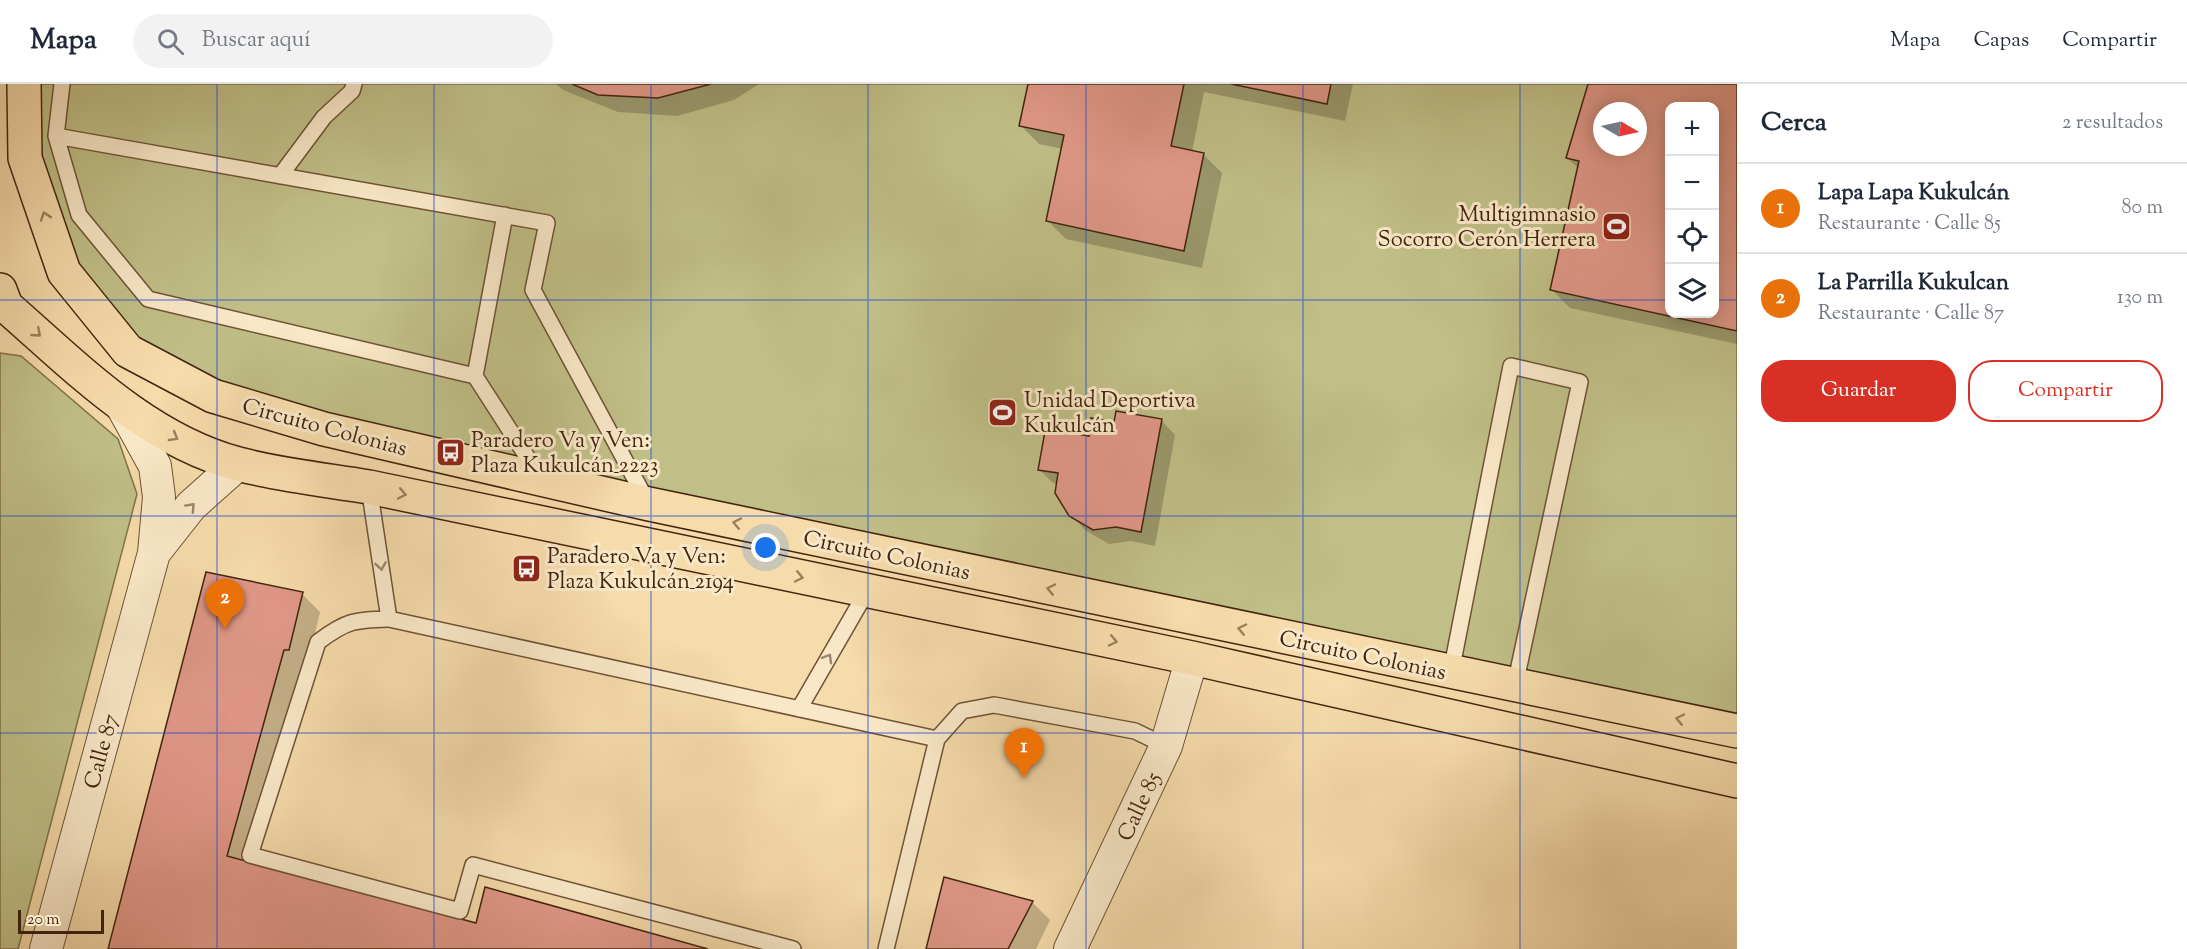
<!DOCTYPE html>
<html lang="es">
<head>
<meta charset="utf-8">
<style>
  :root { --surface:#fff; --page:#f2f2f3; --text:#1f2937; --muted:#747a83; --line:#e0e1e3; --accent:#d93025 }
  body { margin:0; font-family:"Sorts Mill Goudy",serif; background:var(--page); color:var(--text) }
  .controls { position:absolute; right:18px; top:18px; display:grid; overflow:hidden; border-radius:12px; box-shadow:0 3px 15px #0003 }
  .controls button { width:54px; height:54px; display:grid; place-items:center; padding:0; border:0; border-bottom:2px solid var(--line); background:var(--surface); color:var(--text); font:30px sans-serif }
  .compass { position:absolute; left:1593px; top:18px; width:54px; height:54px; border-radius:50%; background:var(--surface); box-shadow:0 3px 15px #0003; rotate:99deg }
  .scale { position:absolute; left:18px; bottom:15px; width:86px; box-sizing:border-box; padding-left:6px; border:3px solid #43240f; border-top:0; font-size:16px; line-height:21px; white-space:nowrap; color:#43240f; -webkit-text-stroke:4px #f9e8c8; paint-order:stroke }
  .you { position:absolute; left:766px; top:464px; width:21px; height:21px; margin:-15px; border:4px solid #fff; border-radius:50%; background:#1a73e8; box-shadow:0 0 0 9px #1a73e833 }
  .badge { display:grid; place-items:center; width:39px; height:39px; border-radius:50%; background:var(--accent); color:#fff; font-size:20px; font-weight:700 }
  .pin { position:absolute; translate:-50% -50px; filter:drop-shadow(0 2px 3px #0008) }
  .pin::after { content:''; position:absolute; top:32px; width:21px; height:18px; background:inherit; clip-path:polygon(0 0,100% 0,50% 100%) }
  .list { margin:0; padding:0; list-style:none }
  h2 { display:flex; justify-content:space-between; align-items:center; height:78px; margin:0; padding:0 24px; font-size:26px }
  h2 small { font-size:20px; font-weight:400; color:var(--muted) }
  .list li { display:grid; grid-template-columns:39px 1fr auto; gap:18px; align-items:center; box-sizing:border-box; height:90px; padding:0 24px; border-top:2px solid var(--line) }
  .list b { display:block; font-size:22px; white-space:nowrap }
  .list p { margin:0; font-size:20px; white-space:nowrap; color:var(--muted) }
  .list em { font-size:20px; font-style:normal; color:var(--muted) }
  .actions { display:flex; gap:12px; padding:18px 24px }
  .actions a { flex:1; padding:14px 0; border:2px solid var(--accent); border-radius:24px; text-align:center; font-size:21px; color:var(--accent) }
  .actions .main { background:var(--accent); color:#fff }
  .icon { flex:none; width:33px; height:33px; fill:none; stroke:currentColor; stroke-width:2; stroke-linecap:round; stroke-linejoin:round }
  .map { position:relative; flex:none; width:1737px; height:865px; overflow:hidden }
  header { display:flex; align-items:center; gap:36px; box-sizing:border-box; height:84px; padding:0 30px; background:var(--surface); border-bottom:2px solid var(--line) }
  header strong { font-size:28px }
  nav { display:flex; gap:33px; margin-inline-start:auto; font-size:21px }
  .search { width:420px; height:54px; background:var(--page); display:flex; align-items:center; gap:15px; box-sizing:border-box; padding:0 21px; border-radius:33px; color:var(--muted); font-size:22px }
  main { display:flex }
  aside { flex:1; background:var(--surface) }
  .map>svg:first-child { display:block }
</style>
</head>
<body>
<header>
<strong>Mapa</strong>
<div class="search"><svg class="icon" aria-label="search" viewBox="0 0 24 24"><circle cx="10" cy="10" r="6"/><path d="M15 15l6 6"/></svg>Buscar aquí</div>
<nav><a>Mapa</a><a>Capas</a><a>Compartir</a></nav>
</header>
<main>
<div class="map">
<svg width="1737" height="865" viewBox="0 0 1737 865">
  <rect width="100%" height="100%" fill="#f6dbab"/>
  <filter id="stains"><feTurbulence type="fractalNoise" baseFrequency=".00333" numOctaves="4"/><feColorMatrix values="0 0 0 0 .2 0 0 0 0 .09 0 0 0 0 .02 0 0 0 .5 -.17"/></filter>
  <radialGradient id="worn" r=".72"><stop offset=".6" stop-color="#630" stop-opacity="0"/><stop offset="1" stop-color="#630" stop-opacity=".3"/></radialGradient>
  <path fill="#c0bf87" stroke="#82724b" stroke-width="1.5" fill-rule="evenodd" d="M24 0H1737V637L324 345 128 267 64 188ZM1670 22H1714V230H1670ZM1602 27H1638V63H1602Z
    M0 269 21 272 118 355 137 410 18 865H0Z"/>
  <path fill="#0003" fill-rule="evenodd" d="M556 0H759L734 16 677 32 618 28 563 6Z
    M1029 0H1353L1345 37 1204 8 1192 68 1204 71 1222 89 1202 184 1066 155 1048 137 1063 65 1039 60 1020 41Z
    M1590 0H1737V260L1570 224 1552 206 1579 85 1567 74ZM1670 22H1714V230H1670ZM1602 27H1638V63H1602Z
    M1161 336 1175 351 1155 462 1131 457 1109 460 1085 446 1071 431 1058 400 1053 399 1039 385 1068 341 1078 351 1090 353 1115 340Z
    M302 510 320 528 307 584H302L248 779 477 841 702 865H110Z
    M1032 818 1050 836 1036 865H927Z"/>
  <path fill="#e09888" stroke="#43240f" stroke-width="1.5" fill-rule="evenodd" d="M572 0H711L658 14 598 11Z
    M1028 0H1184L1171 62 1204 69 1184 167 1046 137 1064 51 1019 42Z
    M1231 0H1331L1327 20Z
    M1588 0H1737V247L1550 206 1579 77 1566 74ZM1670 22H1714V230H1670ZM1602 27H1638V63H1602Z
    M1116 327 1162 335 1141 448 1116 443 1093 446 1069 432 1055 409 1058 389 1038 386 1047 336 1069 339 1067 348 1089 352 1091 334 1114 338Z
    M206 488 303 508 289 566H284L227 772 476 839 485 803 708 865H108Z
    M944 793 1033 817 1008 865H926Z"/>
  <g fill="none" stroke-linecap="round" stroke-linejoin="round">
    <defs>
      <path id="service" d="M62 0 56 52 79 131 148 215 475 292 540 393
        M56 52 547 139 533 206 648 419
        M280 92 324 33 352 7 354 0
        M475 292 505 131
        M369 403 389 535
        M1451 588 1511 282 1580 298 1515 601
        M799 625 867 507
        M937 655 962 627 994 621 1135 647 1166 662
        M793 865 473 781 460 827 250 771 318 558C347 536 355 536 389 535L937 655 886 865"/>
      <path id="minor" d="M154 469 191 422 238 380
        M46 865 154 469 159 413 155 382 123 324
        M1070 865 1166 662 1192 574"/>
      <path id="primary" d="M24 0 25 74 64 188 128 267 213 312 324 345 649 420 1737 647
        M0 206 6 222C76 283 145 355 238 380 280 391 326 396 369 403L1192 574 1737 697"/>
    </defs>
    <use href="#service" stroke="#705236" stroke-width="18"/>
    <use href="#minor" stroke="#705236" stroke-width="34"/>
    <use href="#primary" stroke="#43240f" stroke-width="36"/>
    <use href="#service" stroke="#f9e8c8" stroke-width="15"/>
    <use href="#minor" stroke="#f9e8c8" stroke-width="32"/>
    <use href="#primary" stroke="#f6dbab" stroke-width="33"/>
  </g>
  <defs><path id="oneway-chevron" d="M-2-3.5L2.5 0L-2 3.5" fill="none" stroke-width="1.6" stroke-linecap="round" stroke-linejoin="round" transform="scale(1.5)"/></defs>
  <g stroke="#9c805d">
    <use href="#oneway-chevron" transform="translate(45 132) rotate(-109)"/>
    <use href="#oneway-chevron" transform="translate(37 249) rotate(41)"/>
    <use href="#oneway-chevron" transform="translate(174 353) rotate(30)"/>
    <use href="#oneway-chevron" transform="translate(402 410) rotate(12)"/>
    <use href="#oneway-chevron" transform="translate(737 439) rotate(-168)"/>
    <use href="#oneway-chevron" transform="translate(799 493) rotate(12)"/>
    <use href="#oneway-chevron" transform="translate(1051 505) rotate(-168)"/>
    <use href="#oneway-chevron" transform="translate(1242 545) rotate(-168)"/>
    <use href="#oneway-chevron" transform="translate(1113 557) rotate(12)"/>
    <use href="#oneway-chevron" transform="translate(1680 635) rotate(-168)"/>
  </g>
  <g stroke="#9e866c">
    <use href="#oneway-chevron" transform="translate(191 423) rotate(-47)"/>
    <use href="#oneway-chevron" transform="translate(381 482) rotate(81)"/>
    <use href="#oneway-chevron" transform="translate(828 574) rotate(-60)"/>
  </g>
  <path fill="none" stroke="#1d4ed8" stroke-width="1.5" stroke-opacity="0.55" d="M217 0V865M434 0V865M651 0V865M868 0V865M1086 0V865M1303 0V865M1520 0V865M0 216H1670M1714 216H1737M0 432H1737M0 649H1737"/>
  <defs>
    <symbol id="stadium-square" viewBox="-11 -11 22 22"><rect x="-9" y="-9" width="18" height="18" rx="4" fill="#8f2418" stroke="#f9e8c8"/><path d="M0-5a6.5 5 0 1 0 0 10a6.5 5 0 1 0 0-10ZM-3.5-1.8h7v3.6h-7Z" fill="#fff"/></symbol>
    <symbol id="bus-square" viewBox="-11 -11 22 22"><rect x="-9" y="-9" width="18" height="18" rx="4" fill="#8f2418" stroke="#f9e8c8"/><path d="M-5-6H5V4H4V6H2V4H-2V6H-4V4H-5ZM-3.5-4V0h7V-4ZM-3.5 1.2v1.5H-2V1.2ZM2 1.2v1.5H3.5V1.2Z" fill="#fff"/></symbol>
  </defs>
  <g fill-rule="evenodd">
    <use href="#stadium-square" x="1600" y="126" width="33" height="33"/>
    <use href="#stadium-square" x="986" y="312" width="33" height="33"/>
    <use href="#bus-square" x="434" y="352" width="33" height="33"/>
    <use href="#bus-square" x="510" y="468" width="33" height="33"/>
  </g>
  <g text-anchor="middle" stroke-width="6" stroke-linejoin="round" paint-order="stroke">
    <g font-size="22" fill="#43240f" stroke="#f9e8c8" text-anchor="start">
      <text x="1596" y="137" text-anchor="end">Multigimnasio<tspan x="1596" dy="25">Socorro Cerón Herrera</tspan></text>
      <text x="1024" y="323">Unidad Deportiva<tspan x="1024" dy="25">Kukulcán</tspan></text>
      <text x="471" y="363">Paradero Va y Ven:<tspan x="471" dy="25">Plaza Kukulcán_2223</tspan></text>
      <text x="547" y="479">Paradero Va y Ven:<tspan x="547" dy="25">Plaza Kukulcán_2194</tspan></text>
    </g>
    <g font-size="22" fill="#43240f" stroke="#f9e8c8">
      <text transform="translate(325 342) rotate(15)" y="8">Circuito Colonias</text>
      <text transform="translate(887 470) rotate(12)" y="8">Circuito Colonias</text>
      <text transform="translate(1363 570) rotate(12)" y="8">Circuito Colonias</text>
      <text transform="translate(100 667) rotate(-75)" y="8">Calle 87</text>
      <text transform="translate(1138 722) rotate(-65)" y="8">Calle 85</text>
    </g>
  </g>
  <rect width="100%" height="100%" filter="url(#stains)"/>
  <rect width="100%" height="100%" fill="url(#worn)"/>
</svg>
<div class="controls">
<button>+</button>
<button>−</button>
<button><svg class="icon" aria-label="locate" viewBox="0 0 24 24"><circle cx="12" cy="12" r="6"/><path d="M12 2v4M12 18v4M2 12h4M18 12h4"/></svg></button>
<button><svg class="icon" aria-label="layers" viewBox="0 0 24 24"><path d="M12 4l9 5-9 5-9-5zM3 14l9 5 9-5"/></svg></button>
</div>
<svg class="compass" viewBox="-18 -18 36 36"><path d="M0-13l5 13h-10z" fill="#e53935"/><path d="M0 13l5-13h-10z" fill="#747a83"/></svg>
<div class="scale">20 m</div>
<div class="you"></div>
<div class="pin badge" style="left:1024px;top:694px;background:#e8710a">1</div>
<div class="pin badge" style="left:225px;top:545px;background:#e8710a">2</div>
</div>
<aside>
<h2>Cerca<small>2 resultados</small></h2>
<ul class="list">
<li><span class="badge" style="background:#e8710a">1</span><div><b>Lapa Lapa Kukulcán</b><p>Restaurante · Calle 85</p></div><em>80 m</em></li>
<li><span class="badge" style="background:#e8710a">2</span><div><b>La Parrilla Kukulcan</b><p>Restaurante · Calle 87</p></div><em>130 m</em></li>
</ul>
<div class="actions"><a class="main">Guardar</a><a>Compartir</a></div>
</aside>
</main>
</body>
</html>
